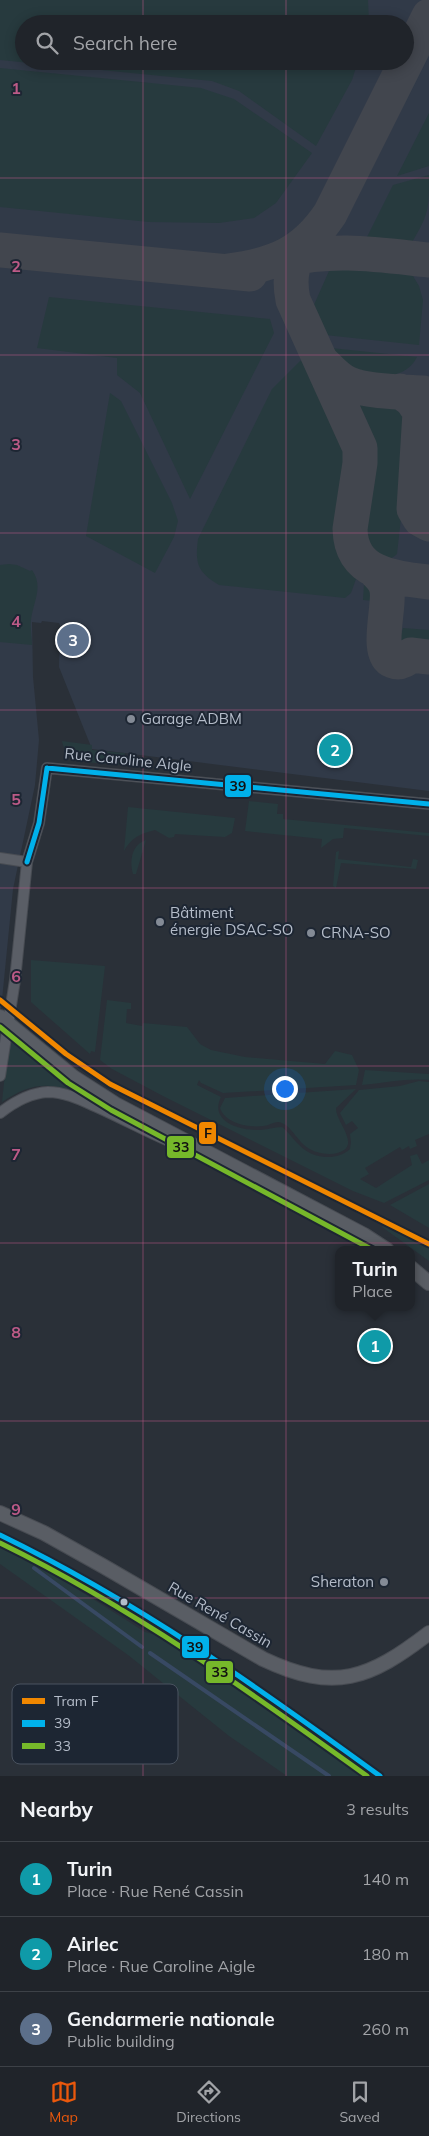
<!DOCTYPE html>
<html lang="en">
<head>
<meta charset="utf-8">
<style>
  :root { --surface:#20242a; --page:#282c32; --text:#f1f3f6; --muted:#a2a4a8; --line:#3d4147; --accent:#ea580c }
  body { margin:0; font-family:Mulish,sans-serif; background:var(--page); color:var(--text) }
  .you { position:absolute; left:284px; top:1088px; width:18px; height:18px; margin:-12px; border:4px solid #fff; border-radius:50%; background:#1a73e8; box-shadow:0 0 0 8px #1a73e833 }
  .badge { display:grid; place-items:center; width:32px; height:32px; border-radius:50%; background:var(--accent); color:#fff; font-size:16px; font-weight:700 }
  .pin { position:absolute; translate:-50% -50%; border:2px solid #fff; box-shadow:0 1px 5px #0006 }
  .popup { position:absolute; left:335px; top:1246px; width:80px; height:65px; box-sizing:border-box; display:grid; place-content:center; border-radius:10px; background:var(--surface); filter:drop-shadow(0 1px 4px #0005); font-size:16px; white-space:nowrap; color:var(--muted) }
  .popup b { font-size:19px; color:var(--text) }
  .popup::after { content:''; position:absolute; left:50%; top:100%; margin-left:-10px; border:10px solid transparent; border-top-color:var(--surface) }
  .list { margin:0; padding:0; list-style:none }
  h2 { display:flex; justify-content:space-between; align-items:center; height:65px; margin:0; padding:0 20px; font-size:21px }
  h2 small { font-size:16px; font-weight:400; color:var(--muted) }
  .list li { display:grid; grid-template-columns:32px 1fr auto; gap:15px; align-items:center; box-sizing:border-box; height:75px; padding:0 20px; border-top:1px solid var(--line) }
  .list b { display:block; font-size:19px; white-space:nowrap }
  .list p { margin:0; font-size:16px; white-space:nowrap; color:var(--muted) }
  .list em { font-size:16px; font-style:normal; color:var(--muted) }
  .icon { flex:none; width:28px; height:28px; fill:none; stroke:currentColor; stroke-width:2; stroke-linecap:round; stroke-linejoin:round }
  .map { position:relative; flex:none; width:429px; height:1776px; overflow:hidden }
  .search { position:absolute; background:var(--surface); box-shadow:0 2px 12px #0003; left:15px; right:15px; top:15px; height:55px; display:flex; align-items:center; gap:12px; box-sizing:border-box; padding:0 18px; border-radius:28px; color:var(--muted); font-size:19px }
  .sheet { height:290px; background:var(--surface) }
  nav { display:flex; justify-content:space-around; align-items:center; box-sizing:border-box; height:70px; border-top:1px solid var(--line); background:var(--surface); font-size:14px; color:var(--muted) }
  nav a { display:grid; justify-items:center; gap:2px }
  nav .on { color:var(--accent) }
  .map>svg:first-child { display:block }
</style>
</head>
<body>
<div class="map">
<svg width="429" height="1776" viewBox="0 0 429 1776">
  <rect width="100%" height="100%" fill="#2a3038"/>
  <path fill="#313a48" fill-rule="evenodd" d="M0 0H429V791L92 749 59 667 60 625 59 623 42 621 41 623 32 622 33 677 39 740 35 785 13 889 0 1020ZM24 24H405V61H24Z"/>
  <path fill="#273a3e" d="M0 0H368L369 24H24V61H358L352 80 316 146 239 91 212 81 0 60Z
    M0 68 201 88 234 99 312 153 276 203 254 218 219 223 149 222 0 207Z
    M429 113V166L397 176Z
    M429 175C429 210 429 214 411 244L366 239 393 185Z
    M336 266 400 271 413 276 419 286 423 300 419 345 325 335 313 307 329 271Z
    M49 297 270 319 274 333 190 499 140 393 117 375V358L37 348Z
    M331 348 417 357C405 382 368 380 347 366 339 362 336 356 331 348Z
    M304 360 347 452 348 469 338 525V544L347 563 374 588 376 601 363 600 364 584 356 579 351 593 345 598 219 585C197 572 195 563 198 539L272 389 300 361Z
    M110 393 121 401 172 503 178 521 174 537 155 573 86 536Z
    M355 401C378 404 401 403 411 428L397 554C385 567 370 549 365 538 369 511 379 474 375 447 373 431 362 415 355 401Z
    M9 564 17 565 30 571 32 570C44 587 33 602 31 620 30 628 32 637 32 645L0 642V565Z
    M403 628 429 630V646L407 644 400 639Z
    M62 741 92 745V750L125 753 124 765C105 763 66 766 62 741Z
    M249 801 278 804 277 814H283V819L429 833V836L344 828 343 838 333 839 321 848 322 839 245 831Z
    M128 807 235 818 232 833 225 837 175 834 174 837 169 838 155 830C140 834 132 837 124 851Z
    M146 840 136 874H133C129 861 132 844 146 840Z
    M339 851 338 859 411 867 413 859 418 860 416 869 341 863 336 888 333 886 336 852Z
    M31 960 105 966 95 1052 91 1051 90 1054 31 1002Z
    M107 1000 131 1003V1009H127L126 1023 142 1026 143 1023 187 1027 200 1044 211 1050 245 1057 325 1064 335 1051 352 1055 359 1070 356 1085 223 1093 201 1083 199 1080 197 1085 221 1097C209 1121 239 1131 259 1130 267 1130 274 1127 282 1127 291 1134 296 1144 305 1150 317 1159 339 1160 350 1149L351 1142 350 1134 358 1128 352 1121 346 1125 340 1113 359 1090 400 1086 419 1081 429 1082V1134L415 1140 417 1146 410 1149 409 1146 402 1150 400 1147 365 1168 369 1174 360 1179 376 1188 412 1165 410 1156 417 1154 422 1164 429 1160V1180L384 1203 353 1191 163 1096 112 1069 100 1060Z
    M11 1036 69 1082 91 1097V1099C84 1098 77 1092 69 1090 42 1081 25 1087 2 1102L8 1045Z
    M365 1070 429 1074V1080C408 1078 384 1083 362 1085Z
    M356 1089 336 1108C335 1120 357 1141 344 1150 333 1158 312 1153 304 1145 296 1138 289 1123 278 1122 273 1122 268 1126 263 1126 248 1128 225 1123 220 1108L225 1098Z
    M429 1184V1228L390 1205Z
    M384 1225 429 1247V1261L382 1227Z
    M0 1548 28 1558 145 1632 179 1641 254 1699 342 1758 364 1776H287L229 1736 128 1655 0 1564Z"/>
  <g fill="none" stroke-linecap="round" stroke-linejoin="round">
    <path stroke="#384963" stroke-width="4" d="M34 1568 142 1647
      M150 1653 329 1776"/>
    <path stroke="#42464e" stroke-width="35" d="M309 240C292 260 288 275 293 300L360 448V463L350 529C351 574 393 578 429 582
      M0 250 250 274
      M285 260C333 247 381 255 429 260
      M228 271C274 265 303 254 330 214L429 16
      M322 362C330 370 338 380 349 384 367 392 402 392 423 393
      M400 391 412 400 420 412 414 509 420 519 429 524
      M374 570C380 576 386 581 387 590 390 607 375 654 393 661 401 664 406 660 411 655L429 657"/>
    <defs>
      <path id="street" d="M0 858 27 862
        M0 1076 15 980 27 862 39 823 47 768 429 804
        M0 1113C14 1102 30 1093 48 1092 66 1092 83 1101 99 1108 130 1122 160 1139 193 1151"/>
      <path id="secondary" d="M0 1017 73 1077 115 1104 364 1235 387 1250
        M411 1268 429 1283
        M0 1513 44 1533 103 1566 263 1659C335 1693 369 1679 429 1633"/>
    </defs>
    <use href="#street" stroke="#484c53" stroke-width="12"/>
    <use href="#secondary" stroke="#484c53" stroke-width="16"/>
    <use href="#street" stroke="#5a5e66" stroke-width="10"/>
    <use href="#secondary" stroke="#595d64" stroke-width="14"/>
    <defs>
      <path id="bus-1" d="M47 768 429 804
        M27 862 39 823 47 768
        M0 1535C138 1602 256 1686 380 1776"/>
      <path id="bus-2" d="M0 1027 68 1083 111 1110 373 1250
        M0 1543C131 1607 249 1691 367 1776"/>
    </defs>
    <use href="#bus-1" stroke="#1d2633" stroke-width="9"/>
    <use href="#bus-2" stroke="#1d2633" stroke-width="9"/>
    <use href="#bus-1" stroke="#00b1eb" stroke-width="5"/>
    <use href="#bus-2" stroke="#76b82a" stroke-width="5"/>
    <defs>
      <path id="tram-1" d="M0 1000 66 1054 110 1084 429 1244"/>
    </defs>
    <use href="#tram-1" stroke="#1d2633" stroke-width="9"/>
    <use href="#tram-1" stroke="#f08700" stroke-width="5"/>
  </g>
  <path fill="none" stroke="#bc5a87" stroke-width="1" stroke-opacity="0.55" d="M143 0V24M286 0V24M143 61V1776M286 61V1776M0 178H429M0 355H429M0 533H429M0 710H429M0 888H429M0 1066H429M0 1243H429M0 1421H429M0 1598H429"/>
  <g fill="#848b96" stroke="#1d2633" stroke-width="2">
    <circle cx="131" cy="719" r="5"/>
    <circle cx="160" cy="922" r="5"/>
    <circle cx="311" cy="933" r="5"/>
    <circle cx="384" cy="1582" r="5"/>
  </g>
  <circle fill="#b4bcc9" stroke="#1d2633" stroke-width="2" cx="124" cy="1602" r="4.5"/>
  <g text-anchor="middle" stroke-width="4" stroke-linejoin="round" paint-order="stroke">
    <g font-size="15" fill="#b4bcc9" stroke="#1d2633" text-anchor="start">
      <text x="141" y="724">Garage ADBM</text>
      <text x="170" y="918">Bâtiment<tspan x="170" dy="17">énergie DSAC-SO</tspan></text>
      <text x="321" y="938">CRNA-SO</text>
      <text x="374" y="1587" text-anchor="end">Sheraton</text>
    </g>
    <g font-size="15" fill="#b4bcc9" stroke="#1d2633">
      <text transform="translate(128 760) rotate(6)" y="5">Rue Caroline Aigle</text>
      <text transform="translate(220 1615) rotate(30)" y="5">Rue René Cassin</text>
    </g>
  </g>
  <rect x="12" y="1684" width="166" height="80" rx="8" fill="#1d2633" stroke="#4a5360" stroke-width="1"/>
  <rect x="22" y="1698" width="23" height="6" fill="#f08700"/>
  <rect x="22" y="1720" width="23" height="7" fill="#00b1eb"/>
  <rect x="22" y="1743" width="23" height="6" fill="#76b82a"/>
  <g font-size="14" fill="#b4bcc9">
    <text x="54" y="1706">Tram F</text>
    <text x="54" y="1728">39</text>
    <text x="54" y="1751">33</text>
  </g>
  <g font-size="16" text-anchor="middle" font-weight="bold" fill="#bc5a87" stroke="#1d2633" stroke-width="4" stroke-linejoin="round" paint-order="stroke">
    <text x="16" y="94">1</text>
    <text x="16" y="272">2</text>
    <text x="16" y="450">3</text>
    <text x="16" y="627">4</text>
    <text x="16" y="805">5</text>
    <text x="16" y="982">6</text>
    <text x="16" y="1160">7</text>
    <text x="16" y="1338">8</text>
    <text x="16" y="1515">9</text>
  </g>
  <g stroke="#1d2633" stroke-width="2">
    <rect x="224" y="774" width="28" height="24" rx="5" fill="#00b1eb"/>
    <rect x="198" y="1121" width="19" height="24" rx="5" fill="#f08700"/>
    <rect x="166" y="1135" width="29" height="24" rx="5" fill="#76b82a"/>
    <rect x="181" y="1635" width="29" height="24" rx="5" fill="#00b1eb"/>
    <rect x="205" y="1660" width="29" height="24" rx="5" fill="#76b82a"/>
  </g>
  <g font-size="14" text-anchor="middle" font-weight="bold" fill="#111">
    <text x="238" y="791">39</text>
    <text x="208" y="1138">F</text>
    <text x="181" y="1152">33</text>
    <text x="195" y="1652">39</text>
    <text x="220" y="1677">33</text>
  </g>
</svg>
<div class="you"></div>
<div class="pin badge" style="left:375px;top:1346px;background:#0f9aa8">1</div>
<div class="popup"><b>Turin</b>Place</div>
<div class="pin badge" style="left:335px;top:750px;background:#0f9aa8">2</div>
<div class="pin badge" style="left:73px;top:640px;background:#5c6f8a">3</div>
<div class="search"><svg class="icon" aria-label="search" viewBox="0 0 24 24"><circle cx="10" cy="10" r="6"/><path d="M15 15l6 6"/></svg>Search here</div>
</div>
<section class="sheet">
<h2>Nearby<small>3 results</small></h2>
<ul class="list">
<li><span class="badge" style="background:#0f9aa8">1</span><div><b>Turin</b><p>Place · Rue René Cassin</p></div><em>140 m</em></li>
<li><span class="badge" style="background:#0f9aa8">2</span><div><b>Airlec</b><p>Place · Rue Caroline Aigle</p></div><em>180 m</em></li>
<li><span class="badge" style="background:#5c6f8a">3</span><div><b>Gendarmerie nationale</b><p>Public building</p></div><em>260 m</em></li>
</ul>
</section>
<nav>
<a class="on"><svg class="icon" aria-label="map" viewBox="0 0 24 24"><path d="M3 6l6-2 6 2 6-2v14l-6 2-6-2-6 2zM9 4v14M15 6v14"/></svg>Map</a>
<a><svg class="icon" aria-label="directions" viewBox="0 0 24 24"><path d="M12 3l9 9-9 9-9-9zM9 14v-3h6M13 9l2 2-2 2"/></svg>Directions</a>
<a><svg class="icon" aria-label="saved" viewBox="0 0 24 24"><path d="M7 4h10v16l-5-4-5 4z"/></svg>Saved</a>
</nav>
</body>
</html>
